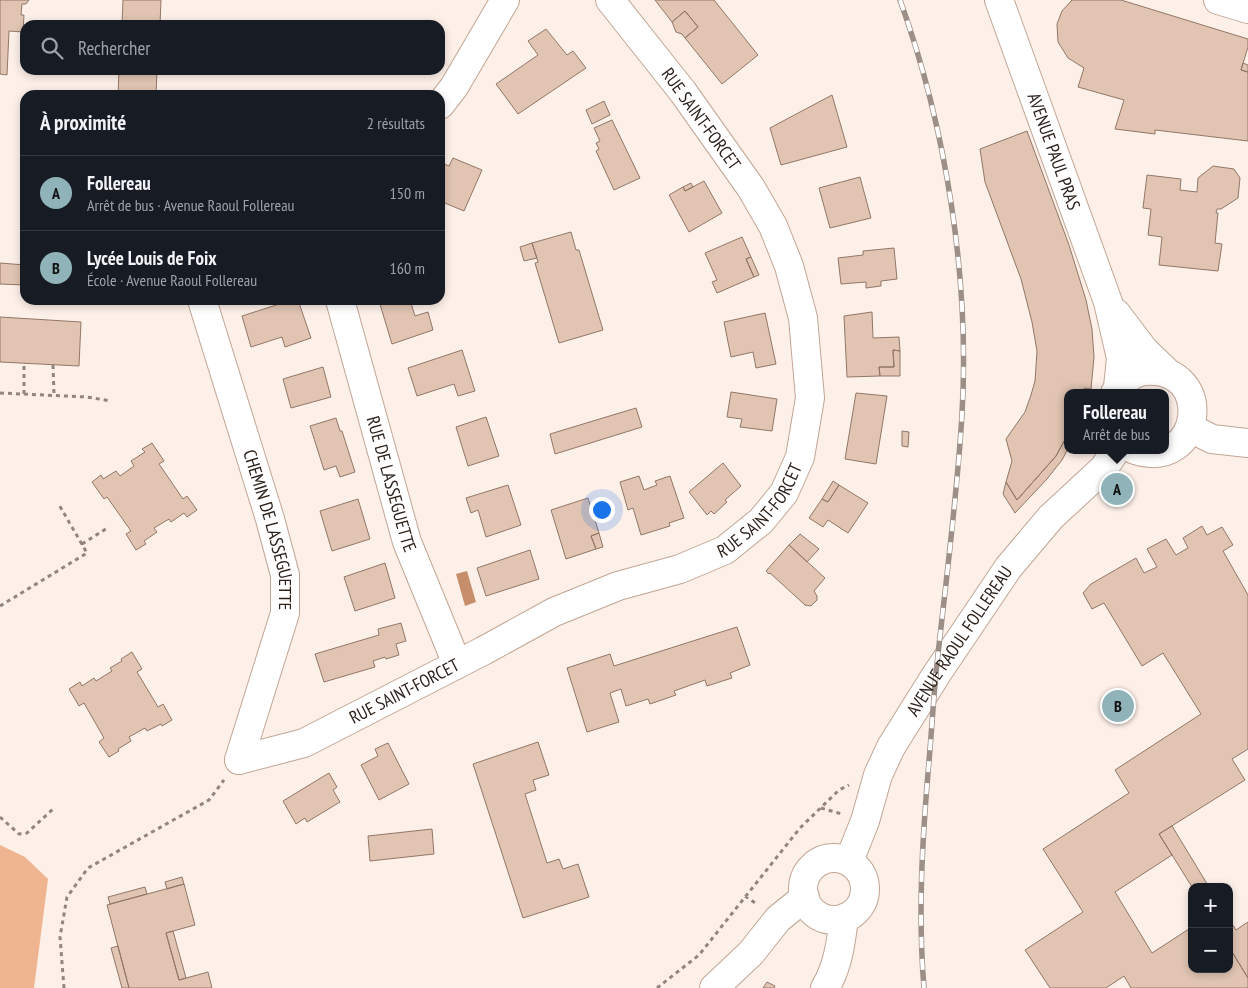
<!DOCTYPE html>
<html lang="fr">
<head>
<meta charset="utf-8">
<style>
  :root { --surface:#171b24; --page:#242831; --text:#f1f3f6; --muted:#9ea1a6; --line:#363941; --accent:#90b3b9 }
  body { margin:0; font-family:"PT Sans Narrow",sans-serif; background:var(--page); color:var(--text) }
  .controls { position:absolute; right:15px; bottom:15px; display:grid; overflow:hidden; border-radius:10px; box-shadow:0 2px 8px #0003 }
  .controls button { width:45px; height:45px; display:grid; place-items:center; padding:0; border:0; border-bottom:1px solid var(--line); background:var(--surface); color:var(--text); font:25px sans-serif }
  .you { position:absolute; left:601px; top:509px; width:18px; height:18px; margin:-12px; border:4px solid #fff; border-radius:50%; background:#1a73e8; box-shadow:0 0 0 8px #1a73e833 }
  .badge { display:grid; place-items:center; width:32px; height:32px; border-radius:50%; background:var(--accent); color:#111; font-size:16px; font-weight:700 }
  .pin { position:absolute; translate:-50% -50%; border:2px solid #fff; box-shadow:0 1px 5px #0006 }
  .popup { position:absolute; left:1064px; top:389px; width:105px; height:65px; box-sizing:border-box; display:grid; place-content:center; border-radius:10px; background:var(--surface); filter:drop-shadow(0 1px 4px #0005); font-size:16px; white-space:nowrap; color:var(--muted) }
  .popup b { font-size:19px; color:var(--text) }
  .popup::after { content:''; position:absolute; left:50%; top:100%; margin-left:-10px; border:10px solid transparent; border-top-color:var(--surface) }
  .list { margin:0; padding:0; list-style:none }
  h2 { display:flex; justify-content:space-between; align-items:center; height:65px; margin:0; padding:0 20px; font-size:21px }
  h2 small { font-size:16px; font-weight:400; color:var(--muted) }
  .list li { display:grid; grid-template-columns:32px 1fr auto; gap:15px; align-items:center; box-sizing:border-box; height:75px; padding:0 20px; border-top:1px solid var(--line) }
  .list b { display:block; font-size:19px; white-space:nowrap }
  .list p { margin:0; font-size:16px; white-space:nowrap; color:var(--muted) }
  .list em { font-size:16px; font-style:normal; color:var(--muted) }
  .icon { flex:none; width:28px; height:28px; fill:none; stroke:currentColor; stroke-width:2; stroke-linecap:round; stroke-linejoin:round }
  .map { position:relative; flex:none; width:1248px; height:988px; overflow:hidden }
  .search { position:absolute; background:var(--surface); box-shadow:0 2px 8px #0003; left:20px; top:20px; width:425px; height:55px; display:flex; align-items:center; gap:12px; box-sizing:border-box; padding:0 18px; border-radius:15px; color:var(--muted); font-size:19px }
  .panel { position:absolute; background:var(--surface); box-shadow:0 2px 8px #0003; left:20px; top:90px; width:425px; height:215px; border-radius:15px }
  .map>svg:first-child { display:block }
</style>
</head>
<body>
<div class="map">
<svg width="1248" height="988" viewBox="0 0 1248 988">
  <rect width="100%" height="100%" fill="#fdf0e9"/>
  <path fill="#efb490" d="M0 845 25 857 48 879 34 988H0Z"/>
  <path fill="#c68e6a" d="M467 571 476 602 465 606 456 574Z"/>
  <path fill="#e1c4b2" stroke="#927767" d="M0 0H29L26 4H22L21 15H24L23 32 9 31 7 75 0 74Z
    M123 0H161L160 25H122Z
    M655 0H714L758 55 722 84 685 38 698 27 685 11 672 22Z
    M1072 0H1121L1248 39V47L1241 70 1248 72V141L1155 130V134L1115 129 1124 100 1078 87 1084 68 1068 58 1058 42 1057 24 1062 11Z
    M685 11 698 27 685 38 682 34 676 32 672 22Z
    M546 29 567 55 573 51 586 68 518 114 496 84 538 55 528 41Z
    M1243 63 1248 65V72L1241 70Z
    M119 70H157L156 95H118Z
    M832 95 847 147 781 165 770 128Z
    M604 101 610 115 592 124 586 110Z
    M612 120 640 178 614 190 596 151 599 149 596 143 600 141 594 128Z
    M1027 131 1069 245 1086 300 1092 329 1094 357 1091 389 1084 388 1083 393H1068V434L1056 456 1017 500 1006 482 1012 461 1006 439 1025 412 1031 395 1035 381 1037 351 1032 322 1021 279 985 182 980 149Z
    M453 158 482 170 464 211 440 201V172L444 164 449 166Z
    M1213 166 1234 169 1240 178 1238 198 1221 209H1217L1216 213H1218L1215 243 1222 244 1218 271 1159 265 1162 237 1148 235 1151 209 1143 208 1147 175 1181 179 1180 190 1197 192 1198 178Z
    M860 177 871 218 830 228 819 188Z
    M704 181 722 213 689 232 669 195 683 187 685 191Z
    M691 183 693 187 685 191 683 187Z
    M571 232 576 250H579L603 330 559 343 535 263 538 262 532 243Z
    M742 237 751 257 746 259 754 277 717 293 712 282 717 280 705 253Z
    M532 243 537 258 524 261 520 247Z
    M894 248 897 279 881 281V286L866 288V282L841 284 838 258 863 255V251Z
    M751 257 759 275 754 277 746 259Z
    M0 263 25 265V285L0 284Z
    M292 300H298L311 338 285 347 282 337 251 347 242 316Z
    M383 300H410L415 316 428 312 433 330 392 344 379 301Z
    M872 312 873 338 899 337 900 351 893 350 894 367H879L880 376 847 377 844 316Z
    M765 313 776 364 756 368 753 352 731 357 724 322Z
    M0 317 81 322 79 366 0 362Z
    M462 350 475 391 458 396 454 384 417 396 408 368Z
    M893 350 900 351V376H880L879 367H894Z
    M323 367 331 397 291 408 283 379Z
    M731 392 777 399 772 431 740 427 742 419 727 417Z
    M856 393 887 396 876 464 845 459Z
    M636 408 642 427 555 454 550 434Z
    M486 417 499 456 468 466 456 427Z
    M336 418 340 431H342L355 472 340 477 336 466 324 470 310 426Z
    M902 431 909 432 908 447 902 446Z
    M1068 434V449L1062 460 1047 479 1015 513 1003 494 1006 482 1017 500 1056 456Z
    M152 443 164 461 159 464 183 499 187 496 197 510 187 517 184 513 171 522 169 519 154 528 157 532 144 541 146 544 136 550 126 534 131 531 107 497 104 499 92 482 101 475 103 479 116 471 120 476 134 466 131 461 145 452 142 449Z
    M723 463 741 486 725 500 727 502 714 514 711 511 707 515 689 492Z
    M639 476 644 490 657 485 655 481 670 476 684 518 669 523 670 526 641 535 633 508 628 510 620 482Z
    M833 481 839 485 828 502 822 499Z
    M508 485 521 525 486 537 478 510 471 513 466 498Z
    M839 485 868 503 848 533 828 520 823 527 809 518 822 499 828 502Z
    M588 498 599 533 591 536 596 549 566 559 551 510Z
    M358 499 370 539 332 551 320 511Z
    M1202 526 1207 535 1222 527 1233 545 1223 551 1248 595V749L1232 759 1245 780 1159 834 1172 855 1115 892 1152 953 1192 927V969H1229V947L1248 978V987L1246 988H1131L1124 976 1106 988H1050L1025 950 1083 912 1043 849 1129 793 1115 770 1201 714 1163 653 1142 666 1104 603 1092 609 1083 593 1091 584 1136 558 1144 573 1157 567 1147 549 1166 539 1176 555 1188 548 1183 538Z
    M599 533 603 547 596 549 591 536Z
    M800 534 819 549 807 562 789 545Z
    M789 545 825 578 814 591 817 596V600L811 606 805 605 770 573 769 574 766 571Z
    M530 550 539 579 486 596 477 568Z
    M385 563 395 598 355 611 344 577Z
    M401 623 406 641 396 644 399 655 386 659 385 657 373 661 375 667 324 682 315 654 379 635 378 629Z
    M737 627 750 665 730 673 732 678 707 686 705 680 674 691 676 695 650 704 648 699 626 706 621 689 610 693 619 722 587 732 567 668 610 654 614 666Z
    M132 652 142 669 137 672 158 707 163 704 172 720 162 726 161 724 147 731 145 728 129 737 131 741 118 749 119 751 109 757 99 742 104 738 84 703 79 706 69 689 80 682 82 686 94 678 96 681 112 671 110 668 122 661 121 659Z
    M538 742 549 775 533 780 536 790 525 794 547 863 559 859 563 869 578 864 589 897 523 918 473 764Z
    M388 743 409 784 379 800 361 765 378 756 375 749Z
    M329 773 337 787 333 790 340 802 307 822 305 818 296 824 283 801Z
    M1172 826 1209 887H1192L1159 834Z
    M432 829 434 854 370 861 368 836Z
    M182 877 184 884 167 889 165 882Z
    M184 884 195 925 166 933 179 980 208 972 212 988H129L107 905Z
    M145 887 147 894 110 904 108 897Z
    M1229 919 1236 930 1248 922V978L1229 947Z
    M173 931 186 978 179 980 166 933Z
    M118 946 129 988H122L111 948Z
    M767 982 775 986 774 988H763Z"/>
  <g fill="none" stroke-linecap="round" stroke-linejoin="round">
    <defs>
      <g id="minor">
        <path d="M1218 0 1248 9"/>
        <path d="M440 105 454 87 505 0"/>
        <path id="s1" d="M202 300 270 519 285 575V613L239 760"/>
        <path id="s2" d="M340 300 407 542 457 664"/>
        <path id="s3" d="M239 760 304 743 483 651 554 612 618 586 680 569 725 550 761 521 784 493 800 457 810 398 803 318 789 266 773 226 751 188 683 92 610 0"/>
        <circle cx="834" cy="889" r="31"/>
        <path id="s4" d="M849 861 865 821 878 775 891 747 936 675 1008 568 1051 517 1104 468 1116 450"/>
        <path d="M714 988 751 953 778 919 805 897"/>
        <path d="M825 988C838 967 841 942 844 918"/>
      </g>
      <g id="tertiary">
        <path id="s5" d="M999 0 1108 302 1121 358 1118 387"/>
        <path d="M1116 313 1144 350 1169 374"/>
        <path d="M1115 393C1121 382 1133 372 1145 371 1215 365 1204 472 1135 450"/>
        <path d="M1190 428 1212 439 1248 443"/>
      </g>
    </defs>
    <use href="#minor" stroke="#c2a594" stroke-width="30"/>
    <use href="#tertiary" stroke="#c2a594" stroke-width="30"/>
    <path stroke="#91857e" stroke-width="3" stroke-dasharray="4 4" stroke-linecap="butt" d="M53 365 54 395
      M0 393 87 397 111 401
      M24 394V363
      M82 544 109 527
      M0 606 87 553 58 503
      M821 808 842 814
      M0 817 19 834 27 833 53 809
      M745 896 758 905
      M64 988 60 937 67 897 88 868 209 800 224 780
      M657 988 699 955 800 828 839 790 849 785"/>
    <use href="#minor" stroke="#fff" stroke-width="28"/>
    <use href="#tertiary" stroke="#fff" stroke-width="28"/>
    <defs>
      <path id="rail" d="M900 0C946 127 970 279 962 414 957 500 945 587 936 673 933 706 931 740 928 773 922 845 918 916 924 988"/>
    </defs>
    <use href="#rail" stroke="#9b8f88" stroke-width="5.5"/>
    <use href="#rail" stroke="#fff" stroke-width="4" stroke-dasharray="11" stroke-linecap="butt"/>
  </g>
  <g text-anchor="middle" stroke-width="5" stroke-linejoin="round" paint-order="stroke">
    <g font-size="18" fill="#2d221b" stroke="#fff">
      <text transform="translate(701 119) rotate(54)" y="6">RUE SAINT-FORCET</text>
      <text dy="6" stroke="none"><textPath href="#s5" startOffset="161">AVENUE PAUL PRAS</textPath></text>
      <text dy="6" stroke="none"><textPath href="#s2" startOffset="191">RUE DE LASSEGUETTE</textPath></text>
      <text dy="6" stroke="none"><textPath href="#s3" startOffset="585">RUE SAINT-FORCET</textPath></text>
      <text dy="6" stroke="none"><textPath href="#s1" startOffset="240">CHEMIN DE LASSEGUETTE</textPath></text>
      <text dy="6" stroke="none"><textPath href="#s4" startOffset="248">AVENUE RAOUL FOLLEREAU</textPath></text>
      <text dy="6" stroke="none"><textPath href="#s3" startOffset="180">RUE SAINT-FORCET</textPath></text>
    </g>
  </g>
</svg>
<div class="controls">
<button>+</button>
<button>−</button>
</div>
<div class="you"></div>
<div class="pin badge" style="left:1117px;top:489px">A</div>
<div class="popup"><b>Follereau</b>Arrêt de bus</div>
<div class="pin badge" style="left:1118px;top:706px">B</div>
<div class="search"><svg class="icon" aria-label="search" viewBox="0 0 24 24"><circle cx="10" cy="10" r="6"/><path d="M15 15l6 6"/></svg>Rechercher</div>
<section class="panel">
<h2>À proximité<small>2 résultats</small></h2>
<ul class="list">
<li><span class="badge">A</span><div><b>Follereau</b><p>Arrêt de bus · Avenue Raoul Follereau</p></div><em>150 m</em></li>
<li><span class="badge">B</span><div><b>Lycée Louis de Foix</b><p>École · Avenue Raoul Follereau</p></div><em>160 m</em></li>
</ul>
</section>
</div>
</body>
</html>
